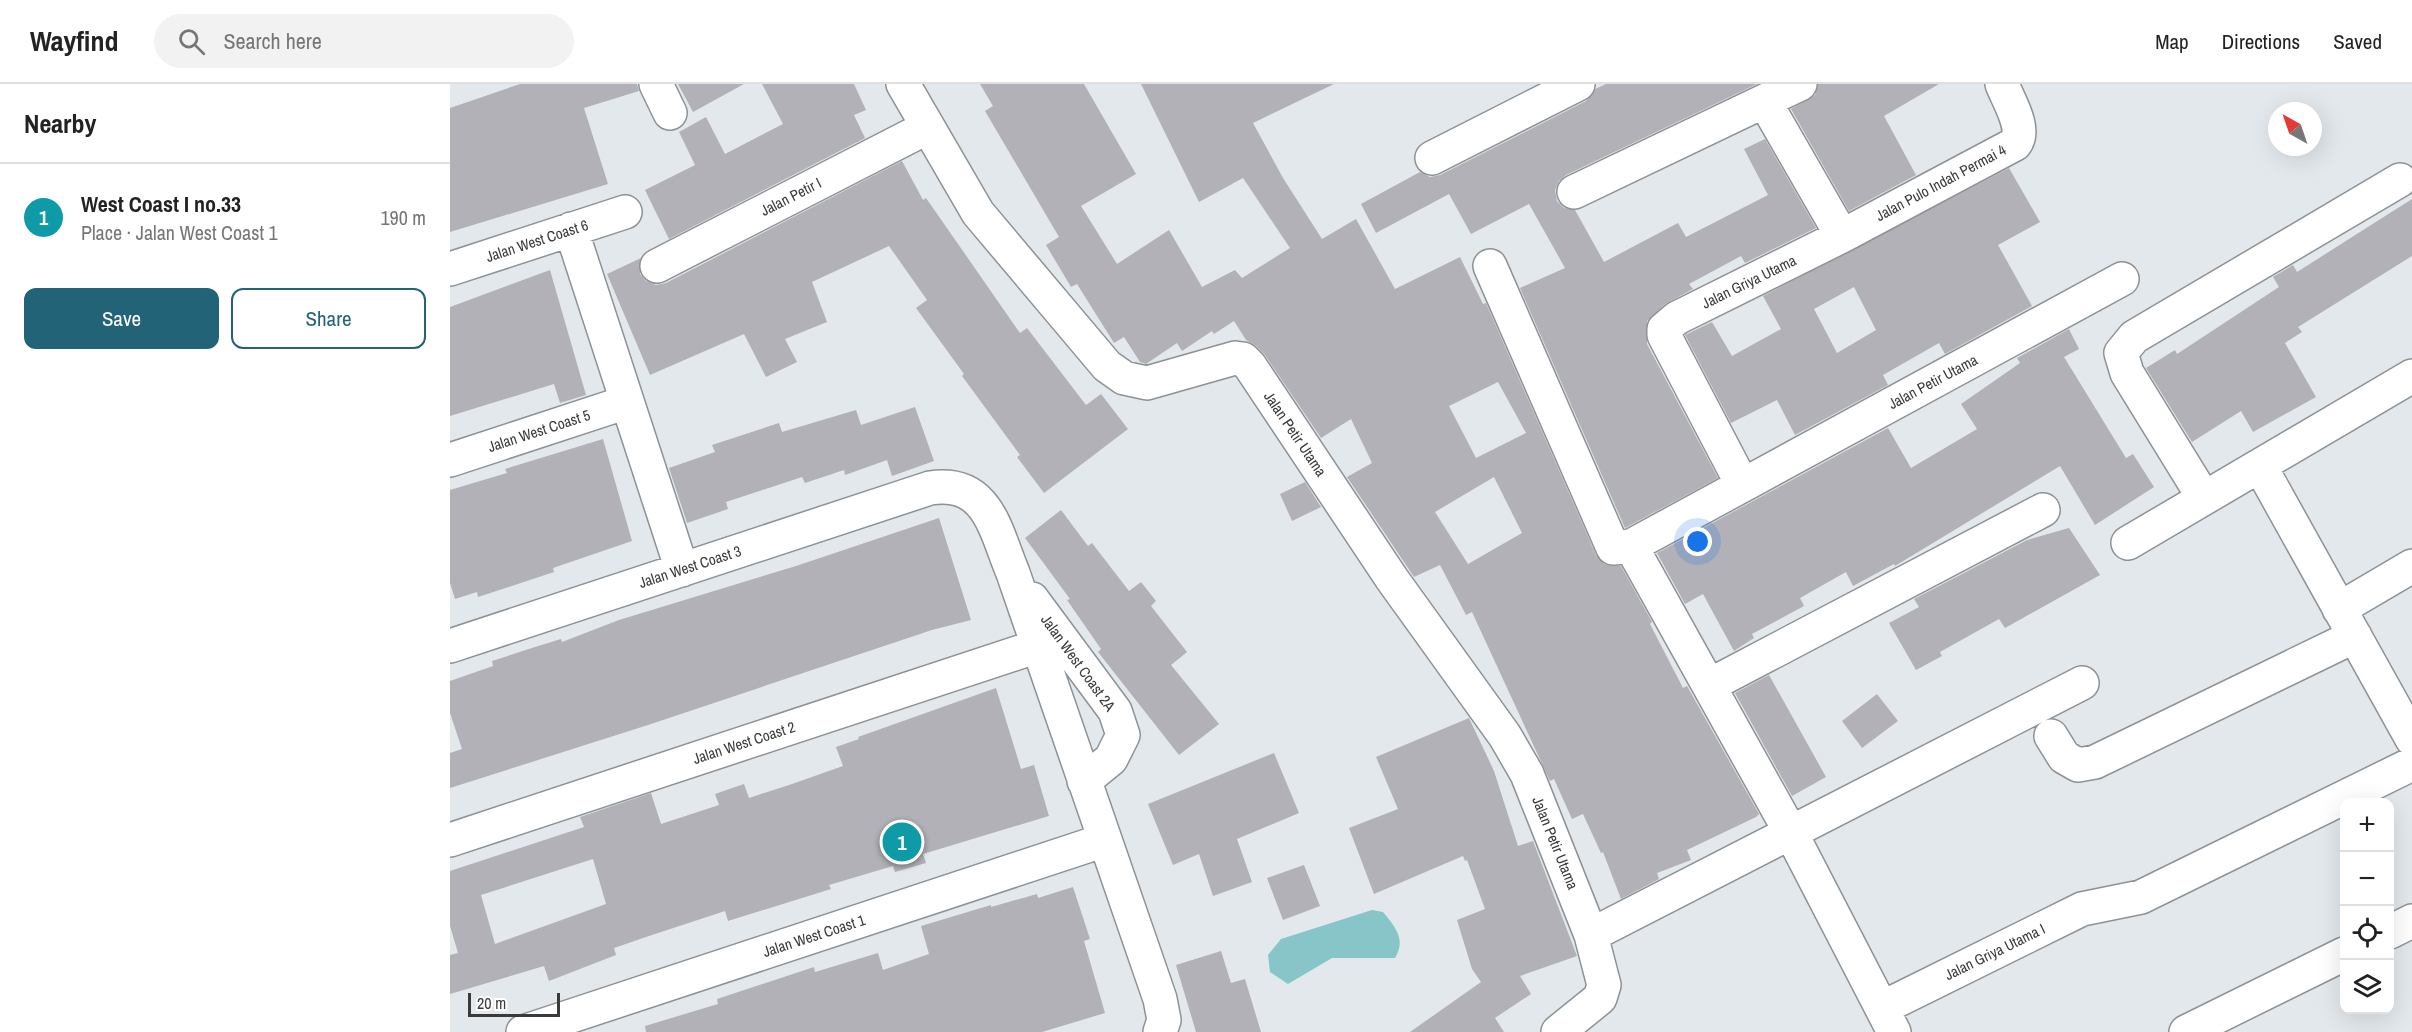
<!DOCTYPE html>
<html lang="en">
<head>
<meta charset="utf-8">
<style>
  :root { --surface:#fff; --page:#f2f2f2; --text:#222; --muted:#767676; --line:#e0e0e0; --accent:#226377 }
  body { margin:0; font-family:"Archivo Narrow",sans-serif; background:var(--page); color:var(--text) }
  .controls { position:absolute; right:18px; bottom:18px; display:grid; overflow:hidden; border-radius:12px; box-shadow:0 6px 24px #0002 }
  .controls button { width:54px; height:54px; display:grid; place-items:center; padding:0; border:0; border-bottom:2px solid var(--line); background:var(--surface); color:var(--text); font:30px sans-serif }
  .compass { position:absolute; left:1818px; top:18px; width:54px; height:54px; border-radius:50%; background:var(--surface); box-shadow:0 6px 24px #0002; rotate:320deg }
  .scale { position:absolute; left:18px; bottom:15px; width:92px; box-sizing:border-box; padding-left:6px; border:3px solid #383a3c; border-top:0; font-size:16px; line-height:21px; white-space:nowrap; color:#383a3c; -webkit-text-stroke:4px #fff; paint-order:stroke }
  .you { position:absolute; left:1248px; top:458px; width:21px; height:21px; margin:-15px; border:4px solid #fff; border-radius:50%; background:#1a73e8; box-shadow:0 0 0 9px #1a73e833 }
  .badge { display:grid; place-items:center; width:39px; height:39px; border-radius:50%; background:var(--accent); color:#fff; font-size:20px; font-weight:700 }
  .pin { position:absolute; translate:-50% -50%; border:3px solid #fff; box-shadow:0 2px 6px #0006 }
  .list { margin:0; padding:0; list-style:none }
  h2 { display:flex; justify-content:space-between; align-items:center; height:78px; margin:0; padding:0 24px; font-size:26px }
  h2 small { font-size:20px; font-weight:400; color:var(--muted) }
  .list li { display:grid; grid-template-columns:39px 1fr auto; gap:18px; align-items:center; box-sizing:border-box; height:108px; padding:0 24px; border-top:2px solid var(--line) }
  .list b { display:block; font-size:22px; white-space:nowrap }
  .list p { margin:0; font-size:20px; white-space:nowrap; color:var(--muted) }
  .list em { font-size:20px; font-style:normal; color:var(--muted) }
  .actions { display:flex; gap:12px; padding:18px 24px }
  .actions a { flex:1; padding:14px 0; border:2px solid var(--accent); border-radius:12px; text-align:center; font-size:21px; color:var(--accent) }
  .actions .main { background:var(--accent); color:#fff }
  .icon { flex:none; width:33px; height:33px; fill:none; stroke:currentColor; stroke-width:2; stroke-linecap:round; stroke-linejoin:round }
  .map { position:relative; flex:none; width:1962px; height:948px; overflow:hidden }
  header { display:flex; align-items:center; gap:36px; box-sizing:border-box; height:84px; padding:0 30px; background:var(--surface); border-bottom:2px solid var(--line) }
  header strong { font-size:28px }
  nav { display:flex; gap:33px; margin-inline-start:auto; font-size:21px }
  .search { width:420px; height:54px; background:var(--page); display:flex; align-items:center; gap:15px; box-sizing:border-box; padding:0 21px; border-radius:33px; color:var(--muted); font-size:22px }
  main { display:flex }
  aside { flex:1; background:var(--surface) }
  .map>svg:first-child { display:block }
</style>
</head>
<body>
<header>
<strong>Wayfind</strong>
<div class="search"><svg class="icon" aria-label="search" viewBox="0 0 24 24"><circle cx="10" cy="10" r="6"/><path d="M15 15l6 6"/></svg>Search here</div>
<nav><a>Map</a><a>Directions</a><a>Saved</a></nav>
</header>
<main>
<aside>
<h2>Nearby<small></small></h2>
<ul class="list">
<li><span class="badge" style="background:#0f9aa8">1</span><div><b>West Coast I no.33</b><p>Place · Jalan West Coast 1</p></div><em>190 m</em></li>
</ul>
<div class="actions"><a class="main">Save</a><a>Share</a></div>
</aside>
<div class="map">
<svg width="1962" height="948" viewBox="0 0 1962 948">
  <rect width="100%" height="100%" fill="#e2e8ec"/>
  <path fill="#87c5c9" d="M922 826 933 828C946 844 956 855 945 874H882L838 900 820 888 818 871 831 855Z"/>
  <path fill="#b2b1b8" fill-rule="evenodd" d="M70 0H187L189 7 134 24 158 100 0 148V24Z
    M228 0H294L243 28Z
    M312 0H404L416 26 404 31 415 54 219 155 195 106 245 81 229 48 256 33 275 70 333 40Z
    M530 0H634L686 90 631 122 667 180 719 146 752 203 785 186 792 194 840 164 793 94 749 118 691 0H884L803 39 833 94 872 155 906 135 945 205 1010 173 1033 220 1036 219 1146 471 1154 480 1171 482 1202 538 1200 540 1233 604 1237 602 1309 730 1306 733 1237 766 1241 776 1207 789 1209 795 1171 815 1153 768 1151 769 1133 730 1122 735 1104 695 1100 697 1022 528 1016 531 990 481 964 493 897 393 922 379 901 335 871 354 815 271 806 262 796 256 784 237 764 250 762 247 732 267 727 259 696 280 690 278 674 253 664 259 627 200 621 203 596 161 609 153 535 27 543 22ZM1048 298 1076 349 1026 374 999 322ZM1044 393 1072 449 1018 480 985 428Z
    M1156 0H1307L1116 91 1109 97 1105 106 1107 117 1114 124 1125 126 1154 178 1228 139 1236 153 1318 111 1294 65 1315 55 1366 144 1295 179 1291 172 1239 200 1243 205 1215 220 1197 237V260L1268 394 1175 444 1070 204 1115 184 1079 120 1021 150 999 110 926 149 911 120 970 88 980 93 990 91 1136 17 1145 5Z
    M1368 0H1489L1434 32 1466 91 1399 127 1341 25 1365 11Z
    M452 77 473 116 476 114 570 249 577 244 636 321 651 310 678 345 594 409 567 373 570 371 512 292 514 290 466 224 477 216 439 162 362 198 377 238 335 255 347 278 316 293 294 250 200 291 157 190 191 174 190 190 196 197 206 201 216 199Z
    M1559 84 1590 138 1548 161 1582 222 1495 270 1489 259 1433 291 1438 301 1345 351 1327 316 1281 339 1235 251 1262 238 1282 272 1331 245 1313 212ZM1404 203 1426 246 1387 269 1364 225Z
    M1962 115V172L1848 243 1852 248 1835 259 1866 313 1803 348 1791 327 1742 358 1696 284 1725 266 1727 270 1829 203 1823 193 1843 181 1847 188Z
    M100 186 136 311 110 319 104 300 0 332V223Z
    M1619 245 1629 265 1614 273 1676 374 1683 370 1704 403 1645 441 1610 382 1445 482 1444 480 1403 502 1396 488 1350 514 1354 522 1302 550 1304 554 1284 567 1253 510 1235 520 1207 469 1438 344 1461 384 1527 345 1511 320 1570 279 1567 274Z
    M465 323 484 377 442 392 437 376 395 391 394 386 355 399 352 393 276 418 278 425 237 439 219 384 265 368 262 361 329 339 332 348 406 326 411 341Z
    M153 355 182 457 103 484 104 488 28 513 27 508 5 515 0 499V406L57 389 55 385Z
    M855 398 871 423 842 437 830 410Z
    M611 426 638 462 642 459 679 507 691 498 706 517 701 522 737 568 721 581 769 640 729 671 648 568 651 565 617 516 620 515 575 454Z
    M489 434 521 536 482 546 198 641 0 704V669L12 665 0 629V597L43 582 42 577 85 563 111 555 112 558 169 536 346 482Z
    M1619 444 1650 491 1555 544 1549 535 1490 568 1492 572 1466 586 1439 539 1469 523 1464 515 1577 456Z
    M1319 591 1376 693 1342 712 1285 609Z
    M546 604 571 685 584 681 599 732 473 770 476 779 445 788 443 782 379 801 381 805 278 837 275 827 196 853 164 864 166 871 99 897 94 882 0 910V871L8 869 0 842V787L134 743 130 733 201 709 211 740 269 721 265 710 294 700 299 714 342 700 393 682 386 663 409 655 408 653ZM143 775 156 820 45 860 31 811Z
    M1427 610 1448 637 1412 664 1392 637Z
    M1019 634 1044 687 1068 762 1083 757 1127 872 1070 892 1081 910 1045 934 1054 948H960L1031 898 1022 885 1007 836 1035 825 1017 776 1015 777 1013 772 924 810 899 744 948 725 926 673Z
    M824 669 849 729 787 755 802 798 763 812 749 770 723 781 698 720Z
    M854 781 870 822 833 836 817 794Z
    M623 803 640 855 634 857 655 929 592 948H196L195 942 268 920 267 915 364 883 365 888 428 869 433 886 479 870 471 842 541 821V823L587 810 588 814Z
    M771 867 781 899 795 895 811 948H746L726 881Z"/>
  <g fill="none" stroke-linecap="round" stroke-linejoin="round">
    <defs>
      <path id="minor" d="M206 0 220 29
        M453 0 528 129 657 282 674 294 697 299 785 274 793 275 800 282 942 495 1055 652 1077 690 1141 851 1154 901 1150 914 1108 948
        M1315 18 1392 152
        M982 74 1128 0
        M1124 108 1350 0
        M121 145 232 486
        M207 182 476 44
        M1040 182 1163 464 1181 462 1672 195
        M0 185 175 128
        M0 376 177 318
        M1810 382 1962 655
        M1292 400 1214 251V245L1227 234 1392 152 1565 60C1577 45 1558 16 1552 0
        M1754 414 1677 289 1671 269 1684 253 1950 96
        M1678 459 1962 292
        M1181 462 1341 749 1444 948
        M582 515 665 627 673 651 661 675 634 697
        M1889 525 1962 482
        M0 562 480 404C538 395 545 446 563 489L710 915 714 936 710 948
        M1260 601 1593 426
        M1601 652 1614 673 1628 681 1645 678 1905 552
        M0 756 588 562
        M1940 848 1962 837
        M1141 851 1632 599
        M1432 924 1632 825 1691 813 1962 680
        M73 948 655 756
        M1736 948 1894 870"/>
    </defs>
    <use href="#minor" stroke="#8c9296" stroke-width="36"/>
    <use href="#minor" stroke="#fff" stroke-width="33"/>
  </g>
  <g text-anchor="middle" stroke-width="4.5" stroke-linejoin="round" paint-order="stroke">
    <g font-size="15" fill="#383a3c" stroke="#fff">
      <text transform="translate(1491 99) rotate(-28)" y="5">Jalan Pulo Indah Permai 4</text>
      <text transform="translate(341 113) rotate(-27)" y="5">Jalan Petir I</text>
      <text transform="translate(87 157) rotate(-18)" y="5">Jalan West Coast 6</text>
      <text transform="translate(1299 198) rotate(-26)" y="5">Jalan Griya Utama</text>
      <text transform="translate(1483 298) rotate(-28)" y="5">Jalan Petir Utama</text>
      <text transform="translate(89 347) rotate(-18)" y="5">Jalan West Coast 5</text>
      <text transform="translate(845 350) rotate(56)" y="5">Jalan Petir Utama</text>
      <text transform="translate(240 483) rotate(-18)" y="5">Jalan West Coast 3</text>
      <text transform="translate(628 579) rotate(54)" y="5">Jalan West Coast 2A</text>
      <text transform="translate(294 659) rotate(-18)" y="5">Jalan West Coast 2</text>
      <text transform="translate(1105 759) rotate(68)" y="5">Jalan Petir Utama</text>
      <text transform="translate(364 852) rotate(-18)" y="5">Jalan West Coast 1</text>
      <text transform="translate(1545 868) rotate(-26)" y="5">Jalan Griya Utama I</text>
    </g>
  </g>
</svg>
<div class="controls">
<button>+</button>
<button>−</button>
<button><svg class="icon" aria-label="locate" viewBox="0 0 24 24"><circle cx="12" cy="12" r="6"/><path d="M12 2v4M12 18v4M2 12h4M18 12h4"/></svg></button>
<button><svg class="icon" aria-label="layers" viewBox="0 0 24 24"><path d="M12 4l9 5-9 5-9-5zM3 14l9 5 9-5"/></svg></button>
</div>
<svg class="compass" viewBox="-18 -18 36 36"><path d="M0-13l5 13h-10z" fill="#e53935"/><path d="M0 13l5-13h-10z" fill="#767676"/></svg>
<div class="scale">20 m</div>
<div class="you"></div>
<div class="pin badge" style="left:452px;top:758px;background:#0f9aa8">1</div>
</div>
</main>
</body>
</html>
